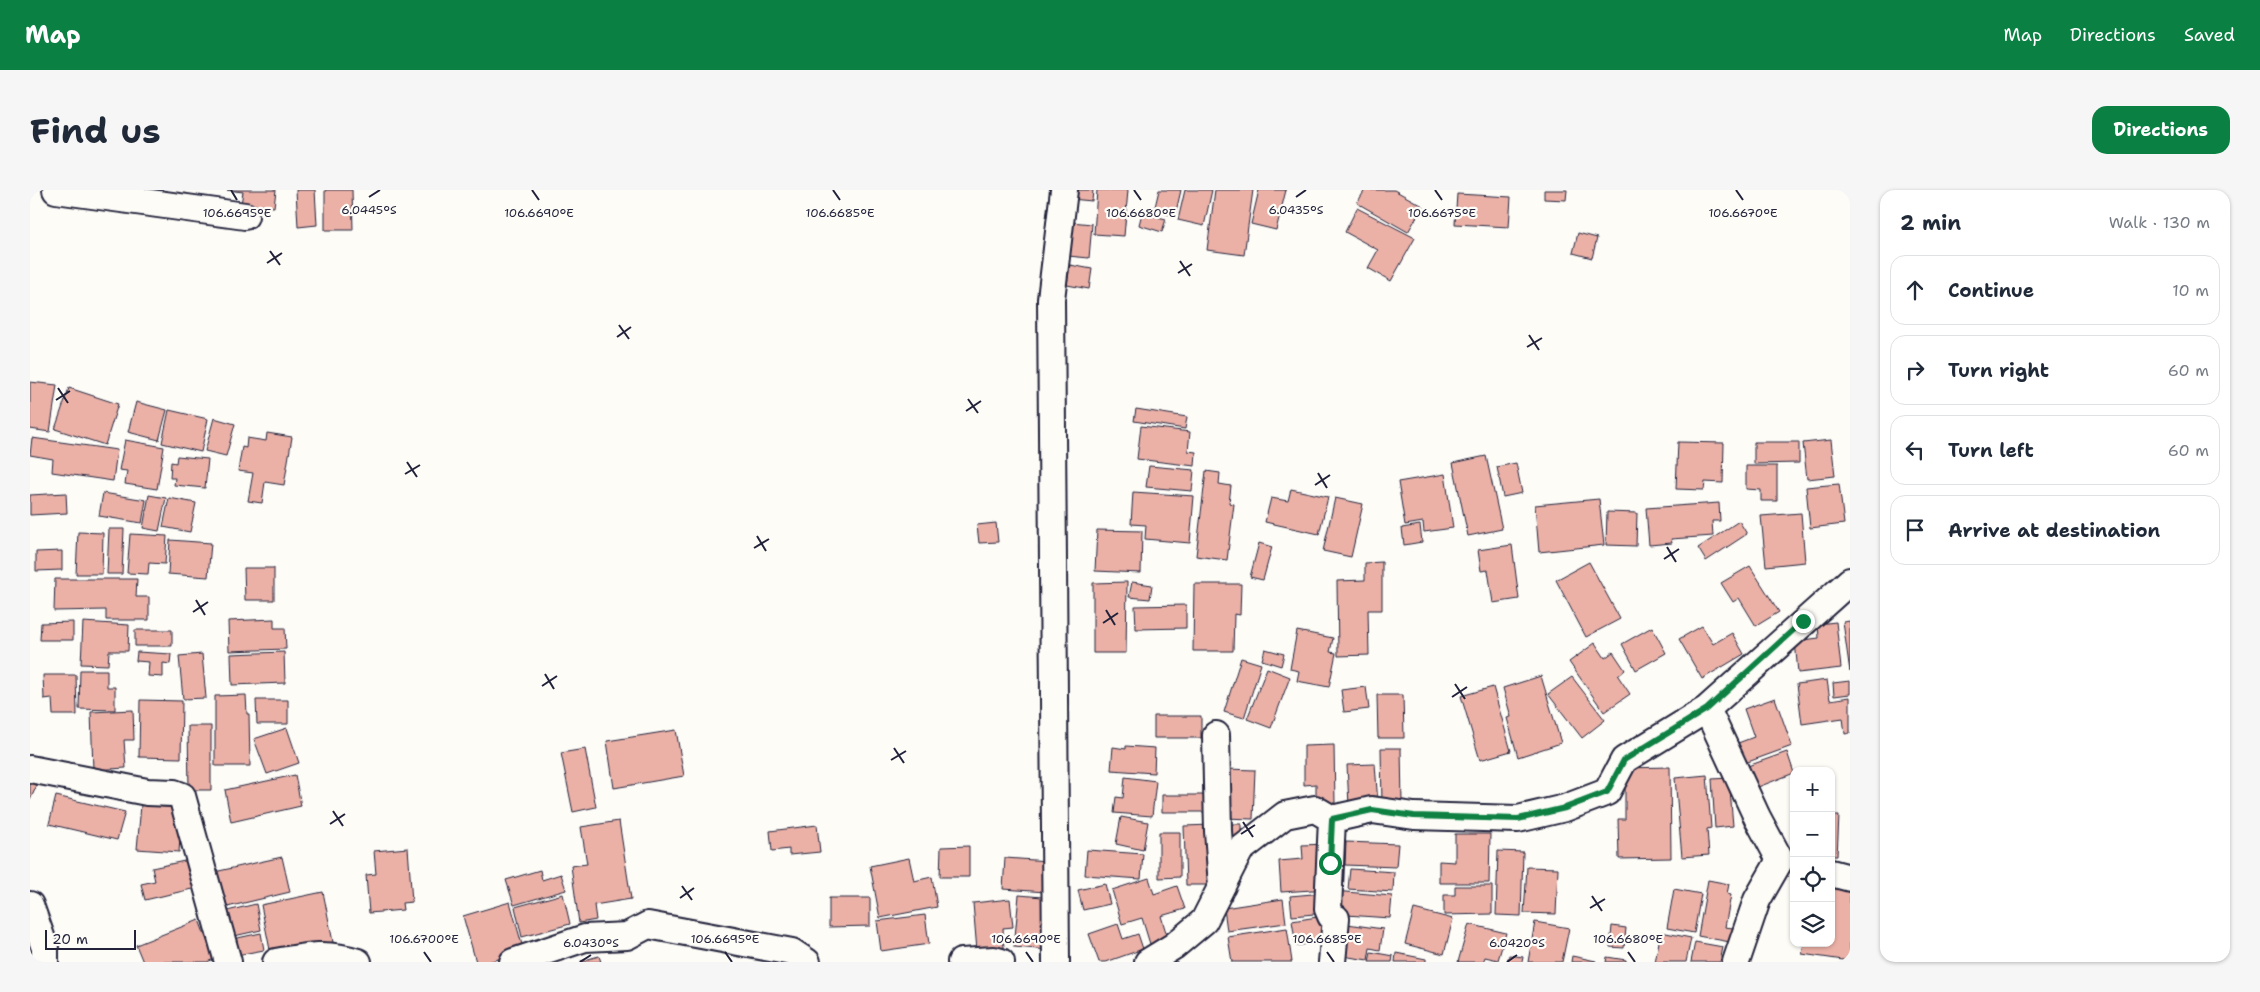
<!DOCTYPE html>
<html lang="en">
<head>
<meta charset="utf-8">
<style>
  :root { --surface:#fff; --page:#f6f6f7; --text:#1f2937; --muted:#747a83; --line:#e0e1e3; --accent:#0b8043 }
  body { margin:0; font-family:"Shantell Sans",sans-serif; background:var(--page); color:var(--text) }
  .controls { position:absolute; right:15px; bottom:15px; display:grid; overflow:hidden; border-radius:10px; box-shadow:0 1px 4px #0004 }
  .controls button { width:45px; height:45px; display:grid; place-items:center; padding:0; border:0; border-bottom:1px solid var(--line); background:var(--surface); color:var(--text); font:25px sans-serif }
  .scale { position:absolute; left:15px; bottom:12px; width:91px; box-sizing:border-box; padding-left:5px; border:2px solid #22223b; border-top:0; font-size:14px; line-height:18px; white-space:nowrap; color:#22223b; -webkit-text-stroke:4px #fdfcf7; paint-order:stroke }
  .stop { position:absolute; width:15px; height:15px; margin:-11px; border:4px solid #0b8043; border-radius:50%; background:#fff }
  .stop.end { background:#0b8043; border-color:#fff; box-shadow:0 1px 5px #0008 }
  .list { margin:0; padding:0; list-style:none }
  h2 { display:flex; justify-content:space-between; align-items:center; height:65px; margin:0; padding:0 20px; font-size:21px }
  h2 small { font-size:16px; font-weight:400; color:var(--muted) }
  .list li { display:grid; grid-template-columns:32px 1fr auto; gap:15px; align-items:center; box-sizing:border-box; height:70px; margin:0 10px 10px; padding:0 10px; border:1px solid var(--line); border-radius:15px }
  .list b { display:block; font-size:19px; white-space:nowrap }
  .list em { font-size:16px; font-style:normal; color:var(--muted) }
  .icon { flex:none; width:28px; height:28px; fill:none; stroke:currentColor; stroke-width:2; stroke-linecap:round; stroke-linejoin:round }
  .map { position:relative; flex:none; width:1820px; height:772px; overflow:hidden; border-radius:15px }
  header { display:flex; align-items:center; gap:30px; box-sizing:border-box; height:70px; padding:0 25px; background:var(--accent); color:#fff }
  header strong { font-size:24px }
  nav { display:flex; gap:28px; margin-inline-start:auto; font-size:18px }
  .intro { display:flex; align-items:center; justify-content:space-between; box-sizing:border-box; height:120px; padding:0 30px }
  h1 { margin:0; font-size:35px }
  .button { padding:12px 22px; border-radius:15px; background:var(--accent); color:#fff; font-size:18px; font-weight:700 }
  main { display:flex; gap:30px; padding:0 30px }
  aside { flex:1; background:var(--surface); border-radius:15px; box-shadow:0 1px 4px #0004 }
  .map>svg:first-child { display:block }
</style>
</head>
<body>
<header>
<strong>Map</strong>
<nav><a>Map</a><a>Directions</a><a>Saved</a></nav>
</header>
<div class="intro"><h1>Find us</h1><a class="button">Directions</a></div>
<main>
<div class="map">
<svg width="1820" height="772" viewBox="0 0 1820 772">
  <rect width="100%" height="100%" fill="#fdfcf7"/>
  <filter id="ink" filterUnits="userSpaceOnUse"><feTurbulence type="fractalNoise" baseFrequency=".02" numOctaves="2"/><feDisplacementMap in="SourceGraphic" scale="10" xChannelSelector="R" yChannelSelector="G"/><feConvolveMatrix kernelMatrix="1 2 1 2 8 2 1 2 1" color-interpolation-filters="sRGB"/></filter>
  <g filter="url(#ink)">
    <path fill="#ebb1a7" stroke="#22223b" d="M197 0H246L244 17 211 14 213 2Z
      M266 0H285L287 35 268 37Z
      M295 0H322L323 40H295Z
      M1042 0H1063L1062 11 1041 9Z
      M1067 0H1098L1094 46 1064 44Z
      M1129 0H1151L1145 26 1124 21Z
      M1155 0H1182L1174 36 1148 30Z
      M1185 0H1223L1214 65 1177 60Z
      M1229 0H1256L1246 40 1221 34Z
      M1335 0H1364L1393 16 1378 42 1327 13Z
      M1514 0H1537L1536 10 1514 9Z
      M1427 4 1481 7 1479 37 1425 34Z
      M1327 18 1385 48 1361 91 1338 78 1348 60 1315 42Z
      M1112 23 1136 29 1132 42 1109 35Z
      M1041 32 1062 34 1059 68 1038 66Z
      M1548 43 1567 48 1562 68 1543 63Z
      M1040 75 1062 79 1059 99 1037 95Z
      M0 192 27 195 20 242 0 239Z
      M39 198 88 214 75 255 25 239Z
      M106 212 137 220 129 250 98 242Z
      M1106 219 1157 227 1155 239 1104 231Z
      M139 220 178 229 171 262 132 253Z
      M184 228 205 234 196 266 175 261Z
      M1111 236 1160 242 1158 261 1166 262 1165 276 1107 269Z
      M237 243 262 247 254 295 235 292 232 313 218 311 223 283 208 281 212 257 216 258 217 248 236 251Z
      M2 248 87 260 83 291 22 282 23 269 0 265Z
      M95 250 134 257 127 299 95 294 97 281 89 280Z
      M1801 250 1805 286 1777 289 1773 253Z
      M1648 252 1694 253 1693 293 1675 292 1674 300 1646 299Z
      M1724 252H1769V273L1724 274Z
      M147 266 178 269 175 298 144 295 145 288H140L141 272 146 273Z
      M1456 266 1472 339 1438 346 1423 273Z
      M1486 273 1492 303 1473 307 1467 277Z
      M1119 276 1164 280 1162 301 1116 297Z
      M1716 276H1747V311H1731V300L1716 299Z
      M1176 281 1190 283 1189 294 1201 296 1199 313 1204 314 1197 370 1166 366Z
      M1415 284 1423 338 1394 342 1393 332 1375 335 1368 292Z
      M1809 294 1814 334 1780 338 1776 297Z
      M1261 299 1298 307 1289 344 1235 332 1241 308 1258 311Z
      M1103 302 1164 306 1160 353 1115 349 1116 335 1101 334Z
      M36 303 37 323 0 325V305Z
      M73 303 116 310 112 333 69 326Z
      M119 305 136 308 129 341 113 338Z
      M139 308 166 313 160 342 133 337Z
      M1305 308 1333 314 1321 367 1293 361Z
      M1569 309 1574 355 1509 362 1505 315Z
      M1689 313 1690 331H1682L1683 346 1641 349 1642 353 1619 355 1616 318Z
      M1577 322 1607 323 1606 356 1576 355Z
      M1771 323 1775 372 1736 376 1731 326Z
      M1709 331 1717 344 1676 371 1668 358Z
      M966 333 968 352 949 353 947 335Z
      M1390 335 1392 352 1374 355 1372 338Z
      M79 339H94L92 384H77Z
      M1067 340 1112 341 1111 383 1065 381Z
      M48 342 73 343 72 384H46Z
      M100 344 137 346 135 374 119 373 118 384 97 383Z
      M140 350 181 353 178 387 138 384Z
      M1229 353 1242 357 1233 390 1220 387Z
      M1482 355 1489 409 1463 413 1458 380 1451 381 1448 360Z
      M32 361V380L6 381V362Z
      M1352 372V420H1338L1339 465 1308 466 1307 391 1335 390V373Z
      M1559 372 1590 429 1556 447 1526 390Z
      M1720 376 1749 422 1726 436 1709 408 1703 412 1691 393Z
      M214 378H244V410H215Z
      M25 389H107L106 407H119V430H76V420L24 421Z
      M1097 392 1096 463H1063V393Z
      M1102 392 1122 395 1120 409 1099 407Z
      M1164 394H1211L1210 425 1204 424 1203 461H1163Z
      M1156 415V438L1106 439 1105 416Z
      M244 429V438H255L256 459 199 461 198 431Z
      M1820 431V482L1813 432Z
      M43 432V450H10L11 433Z
      M53 432 99 435 98 461H79L78 475 51 474Z
      M1806 432 1811 478 1768 483 1765 451 1789 448 1788 434Z
      M1672 436 1683 454 1702 443 1714 464 1672 489 1649 449Z
      M1622 437 1636 463 1606 480 1592 454Z
      M105 440H142V456H105Z
      M1267 441 1303 448 1300 462 1306 463 1299 497 1267 491 1269 481 1260 479Z
      M1565 453 1575 468 1583 462 1595 480 1588 486 1600 504 1574 522 1539 472Z
      M1235 459 1254 464 1251 476 1232 470Z
      M107 462 141 464 140 474 133 473V487L118 486 119 472 106 471Z
      M254 462 255 493 202 495 201 464Z
      M172 464 176 508 153 509 149 466Z
      M1211 468 1231 474 1214 528 1194 522Z
      M1237 478 1260 487 1241 538 1217 529Z
      M50 480H77V497H85V520L49 519Z
      M13 485H46L47 525H23L22 508 14 509Z
      M1511 486 1531 553 1488 567 1477 528 1481 527 1473 498Z
      M1542 487 1575 530 1552 548 1518 504Z
      M1797 490 1800 510 1820 507V543L1815 544 1813 528 1772 534 1767 494Z
      M1820 491V504L1804 506 1803 493Z
      M1336 497 1339 519 1314 522 1311 500Z
      M1463 497 1481 561 1450 570 1431 506Z
      M216 505 217 524H219L220 576H185V506Z
      M1347 505H1373L1374 548H1348Z
      M1745 508 1762 556 1715 573 1708 553 1724 547 1714 519Z
      M110 510 152 511 151 568 109 567Z
      M226 510H258V534H227Z
      M103 520 104 550H94L96 578 63 580 61 522Z
      M1124 526H1171V548H1124Z
      M158 536H181V600H159Z
      M257 538 269 573 237 584 224 549Z
      M646 540 654 586 584 598 577 551Z
      M1304 555 1305 614 1286 613V594L1274 595V556Z
      M1096 556 1125 558 1124 583 1081 580 1083 557 1096 559Z
      M1351 558H1371L1372 614H1352Z
      M555 559 566 617 543 622 531 563Z
      M1757 562 1764 583 1723 599 1715 577Z
      M1345 574 1348 614 1319 616 1317 575Z
      M1640 577 1641 668 1589 669 1588 629H1595V578Z
      M1196 579 1225 580 1223 629 1194 628Z
      M265 585 271 616 201 632 195 600Z
      M1677 585 1681 638 1677 639 1679 665 1652 667 1645 588Z
      M0 587 9 591 0 610Z
      M1095 587 1126 591 1122 626 1084 623 1086 607 1093 608Z
      M1699 588 1703 636 1685 638 1682 589Z
      M1132 605H1182V622H1132Z
      M26 606 95 622 87 650 19 634Z
      M111 615 149 618 151 632 149 662 107 659Z
      M1801 626H1809L1807 666H1801Z
      M1091 627 1118 632 1113 660 1086 654Z
      M589 631 601 709 564 715 566 730 549 733 541 676 557 674 551 637Z
      M1197 634H1211V651H1197Z
      M787 635 790 662 759 665V659L742 661 740 641Z
      M1182 635 1183 695H1156L1154 636Z
      M1129 642H1150V687L1129 688Z
      M1425 644H1460L1459 693H1409V671L1425 672Z
      M1316 652 1368 654 1366 677 1315 675Z
      M1296 654 1298 699 1251 702 1249 671 1273 669 1272 655Z
      M939 656V687H910L911 657Z
      M378 658 382 712 372 713 373 720 339 723 336 685 346 684 344 661Z
      M1057 660 1113 664 1111 689 1055 685Z
      M1468 661 1493 662 1491 726 1466 725Z
      M252 667 260 702 189 719 180 683Z
      M879 668 884 691 902 687 907 717 850 728 840 676Z
      M975 668 1018 671 1016 702 973 699Z
      M159 670 166 698 115 710 111 694 125 691 122 678Z
      M1497 677 1528 678 1526 724 1494 723Z
      M1320 679 1364 682 1363 702 1318 699Z
      M510 680 512 690 531 684 536 700 484 715 476 690Z
      M1119 688 1124 704 1147 696 1155 719 1131 726 1138 749 1120 754 1112 728 1092 734 1082 700Z
      M1678 690 1699 694 1697 704 1701 705 1695 737 1703 738 1700 752 1668 746Z
      M1075 694 1080 714 1053 720 1048 700Z
      M1801 694 1820 697V771L1772 764 1774 753H1801Z
      M1425 696H1462V724L1414 725V705H1425Z
      M1644 699 1671 704 1664 743 1637 738Z
      M1304 701 1362 706 1360 728 1302 724Z
      M293 702 303 752 241 765 231 715Z
      M1294 703 1295 723 1262 726 1260 706Z
      M533 704 540 734 492 747 485 717Z
      M989 705 1024 708 1019 760 984 757Z
      M799 708H840V736L799 737Z
      M980 709 983 737 973 738 974 759 947 761 943 713Z
      M1253 709 1256 733 1197 741 1194 718Z
      M480 712 494 762 458 772H446L433 726Z
      M226 714 231 740 195 748 189 723Z
      M1384 719 1423 729 1414 764 1375 754Z
      M895 725 899 754 851 761 847 731Z
      M1300 725 1304 749 1266 756 1262 731Z
      M169 730 184 769 177 772H113L106 755Z
      M1505 732 1539 738 1532 772H1498Z
      M1310 733 1353 739 1350 760 1340 758 1338 770 1306 765Z
      M1088 734 1093 749 1108 744 1113 759 1076 772H1069L1059 744Z
      M1439 734 1476 743 1468 770 1455 767 1453 772H1428Z
      M1582 736 1596 738 1594 758 1580 757Z
      M1257 738 1262 772H1202L1198 747Z
      M1631 742 1661 748 1656 772H1625Z
      M231 743 234 760 201 766 198 750Z
      M1665 752 1693 757 1690 772H1661Z
      M1341 762 1363 766 1362 772H1339Z
      M1366 763 1396 769V772H1365Z
      M1479 765 1493 767 1492 772H1477Z
      M569 766 571 772H551V771Z
      M1542 766 1566 771V772H1541Z
      M1577 767 1596 770V772H1576Z"/>
    <g fill="none" stroke-linecap="round" stroke-linejoin="round">
      <defs>
        <path id="minor" d="M26 0 215 26
          M1677 519 1727 627 1750 670 1727 710 1706 772
          M1186 545 1188 641 1192 696
          M0 579 117 602 144 603 152 606 198 772
          M1302 629 1298 719 1301 726 1306 728 1302 772
          M1801 683 1820 688
          M0 715 15 758V772
          M246 772C278 766 297 762 328 772
          M483 772 555 748 597 746 618 735 762 762 777 772
          M931 772 964 770 971 772
          M1026 772 1021 109 1034 0
          M1118 772 1144 756 1174 731 1210 660 1255 625 1285 619 1302 629 1342 620 1384 626 1488 629 1535 618 1577 602 1594 570 1677 519 1820 391"/>
      </defs>
      <use href="#minor" stroke="#22223b" stroke-width="30"/>
      <use href="#minor" stroke="#fdfcf7" stroke-width="26"/>
    </g>
  </g>
  <g fill="none" stroke-linecap="round" stroke-linejoin="round" filter="url(#ink)">
    <path stroke="#0b8043" stroke-width="6" d="M1300 673 1302 629 1342 620 1384 626 1488 629 1535 618 1577 602 1594 570 1677 519 1773 431"/>
  </g>
  <path fill="none" stroke="#22223b" stroke-width="2" d="M201 0 207 10M502 0 509 10M803 0 810 10M1104 0 1111 10M1405 0 1412 10M1706 0 1713 10M339 7 350 0M1266 7 1276 0M240 61 250 75M1150 71 1160 86M237 73 252 63M1148 83 1162 74M589 135 599 149M1499 145 1509 160M587 147 601 137M1497 157 1512 148M28 198 38 213M938 209 948 223M26 210 40 201M936 221 951 211M377 272 387 287M1288 283 1297 298M375 284 390 275M1285 295 1300 285M727 346 736 361M1637 357 1646 372M724 358 739 349M1634 369 1649 359M166 410 175 425M1076 420 1085 435M163 422 178 412M1073 433 1088 423M515 484 524 499M1425 494 1435 509M512 496 527 486M1422 507 1437 497M864 558 874 573M861 570 876 561M303 621 313 636M1213 632 1223 647M300 634 315 624M1211 644 1225 635M652 696 662 710M1562 706 1572 721M650 708 664 698M1560 718 1575 709M394 762 401 772M695 762 702 772M996 762 1003 772M1297 762 1304 772M1598 762 1605 772M550 772 561 765M1477 772 1487 765"/>
  <g font-size="12" text-anchor="middle" fill="#22223b" stroke="#fdfcf7" stroke-width="4.5" stroke-linejoin="round" paint-order="stroke">
    <text x="339" y="24">6.0445°S</text>
    <text x="1266" y="24">6.0435°S</text>
    <text x="207" y="27">106.6695°E</text>
    <text x="509" y="27">106.6690°E</text>
    <text x="1111" y="27">106.6680°E</text>
    <text x="1412" y="27">106.6675°E</text>
    <text x="1713" y="27">106.6670°E</text>
    <text x="810" y="27">106.6685°E</text>
    <text x="394" y="753">106.6700°E</text>
    <text x="695" y="753">106.6695°E</text>
    <text x="996" y="753">106.6690°E</text>
    <text x="1297" y="753">106.6685°E</text>
    <text x="1598" y="753">106.6680°E</text>
    <text x="561" y="757">6.0430°S</text>
    <text x="1487" y="757">6.0420°S</text>
  </g>
</svg>
<div class="controls">
<button>+</button>
<button>−</button>
<button><svg class="icon" aria-label="locate" viewBox="0 0 24 24"><circle cx="12" cy="12" r="6"/><path d="M12 2v4M12 18v4M2 12h4M18 12h4"/></svg></button>
<button><svg class="icon" aria-label="layers" viewBox="0 0 24 24"><path d="M12 4l9 5-9 5-9-5zM3 14l9 5 9-5"/></svg></button>
</div>
<div class="scale">20 m</div>
<div class="stop" style="left:1300px;top:673px"></div>
<div class="stop end" style="left:1773px;top:431px"></div>
</div>
<aside>
<h2>2 min<small>Walk · 130 m</small></h2>
<ul class="list">
<li><svg class="icon" aria-label="ahead" viewBox="0 0 24 24"><path d="M12 20V5M6 11l6-6 6 6"/></svg><div><b>Continue</b></div><em>10 m</em></li>
<li><svg class="icon" aria-label="right" viewBox="0 0 24 24"><path d="M7 20v-9h11M14 6l5 5-5 5"/></svg><div><b>Turn right</b></div><em>60 m</em></li>
<li><svg class="icon" aria-label="left" viewBox="0 0 24 24"><path d="M17 20v-9H6M10 6l-5 5 5 5"/></svg><div><b>Turn left</b></div><em>60 m</em></li>
<li><svg class="icon" aria-label="arrive" viewBox="0 0 24 24"><path d="M6 21V4h12l-3 4 3 4H6"/></svg><div><b>Arrive at destination</b></div></li>
</ul>
</aside>
</main>
</body>
</html>
